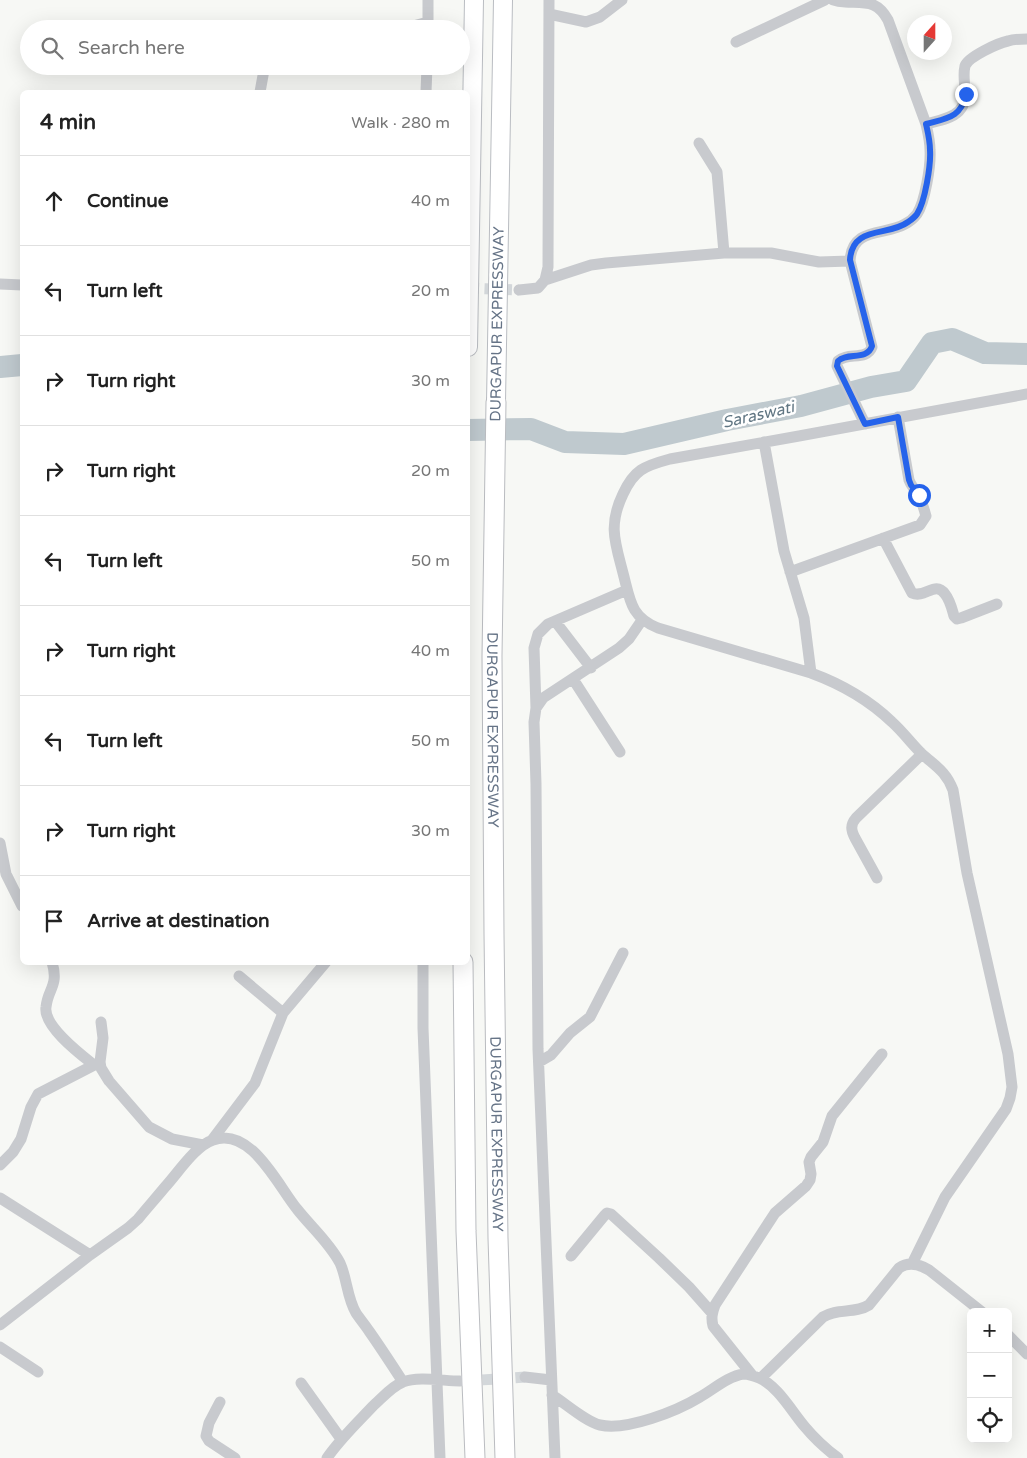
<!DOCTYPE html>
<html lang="en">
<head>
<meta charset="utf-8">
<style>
  :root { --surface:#fff; --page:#f2f2f2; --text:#222; --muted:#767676; --line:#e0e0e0 }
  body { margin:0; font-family:"Varela Round",sans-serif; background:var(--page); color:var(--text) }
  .controls { position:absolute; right:15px; bottom:15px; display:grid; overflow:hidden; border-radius:8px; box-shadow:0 5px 20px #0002 }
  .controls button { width:45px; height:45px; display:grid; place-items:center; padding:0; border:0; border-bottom:1px solid var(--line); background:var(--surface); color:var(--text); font:25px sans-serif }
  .compass { position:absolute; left:907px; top:15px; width:45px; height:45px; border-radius:50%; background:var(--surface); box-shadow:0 5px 20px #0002; rotate:21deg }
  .stop { position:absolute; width:15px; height:15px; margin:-11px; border:4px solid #2563eb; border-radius:50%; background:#fff }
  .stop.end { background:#2563eb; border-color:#fff; box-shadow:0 1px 5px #0008 }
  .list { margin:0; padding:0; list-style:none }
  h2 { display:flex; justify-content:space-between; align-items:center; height:65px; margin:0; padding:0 20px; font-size:21px }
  h2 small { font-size:16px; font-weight:400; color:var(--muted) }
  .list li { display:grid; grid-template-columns:32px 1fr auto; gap:15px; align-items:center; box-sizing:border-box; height:90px; padding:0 20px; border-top:1px solid var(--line) }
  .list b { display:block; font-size:19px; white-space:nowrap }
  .list em { font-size:16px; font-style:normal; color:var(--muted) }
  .icon { flex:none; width:28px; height:28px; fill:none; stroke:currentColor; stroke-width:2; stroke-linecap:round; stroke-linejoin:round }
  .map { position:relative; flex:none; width:1027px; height:1458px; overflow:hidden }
  .search { position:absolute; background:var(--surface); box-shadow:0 5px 20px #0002; left:20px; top:20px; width:450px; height:55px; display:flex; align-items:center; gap:12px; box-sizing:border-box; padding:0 18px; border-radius:28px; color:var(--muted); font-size:19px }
  .panel { position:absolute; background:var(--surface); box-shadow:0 5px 20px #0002; left:20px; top:90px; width:450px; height:875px; border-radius:8px }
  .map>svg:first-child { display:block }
</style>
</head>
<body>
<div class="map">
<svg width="1027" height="1458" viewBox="0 0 1027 1458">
  <rect width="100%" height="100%" fill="#f7f8f5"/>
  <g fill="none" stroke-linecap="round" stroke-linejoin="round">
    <path stroke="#bfc9ce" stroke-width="22" d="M0 367 22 365
      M468 430 531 429 565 442 624 444 727 420 801 406 871 387 906 381 932 343 952 339 985 353 1027 354"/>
    <path stroke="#d3d7da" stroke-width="11" stroke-dasharray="11 5.5" stroke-linecap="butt" d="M468 288 519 290
      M466 1381 525 1377"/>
    <defs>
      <path id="primary" d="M468 347 474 0
        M496 402 503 0"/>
      <g id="trunk">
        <path id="s1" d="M496 402 492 656 494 934 498 1238 505 1458"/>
        <path d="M463 962 466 1231 475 1458"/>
      </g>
    </defs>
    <use href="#primary" stroke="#babdc2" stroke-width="20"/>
    <use href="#trunk" stroke="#babcc0" stroke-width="21"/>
    <path stroke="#c8cace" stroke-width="11" d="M833 0C838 2 841 2 845 2 866 3 877 0 888 20L926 124C928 133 930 141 930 150 931 165 925 202 917 214 914 218 909 222 905 224 885 236 852 226 850 261L872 347C867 361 847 352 838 361L837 366 865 424
      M549 14 586 22 600 17 622 0
      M402 29 428 22
      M428 29V0
      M736 42 825 0
      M260 92 264 70 266 66
      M426 92 427 66
      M926 124C937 121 951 119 959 111 971 98 961 82 965 66 968 57 998 43 1008 41 1014 39 1021 39 1027 39
      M699 143 717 172 724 253
      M545 280 591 265 606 263 724 253H771L819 262 850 261
      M0 284 22 285
      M519 290 538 288 545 280 548 267 549 0
      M764 442 784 551 804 618 811 673
      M883 538 912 593C925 599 935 580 945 594 950 600 952 609 954 616L957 619 961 618 997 604
      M790 572 920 525 926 516C924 509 922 501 918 495 915 489 911 486 909 480L898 417
      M555 621 591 668
      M573 679 620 752
      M536 708 534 648 538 634 548 624 627 590
      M0 843 6 874 22 906
      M877 878 855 838C851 830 850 825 856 818L922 754
      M52 962C59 986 48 988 46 1007 43 1026 80 1054 94 1065
      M423 962V1028L440 1458
      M239 976 283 1013
      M101 1022 103 1038 100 1062 101 1068 109 1081 149 1127 172 1139 203 1145
      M539 1062 551 1055 570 1033 590 1017 623 953
      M212 1140 255 1083 283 1013 326 962
      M0 1165 13 1152 21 1139 31 1107 38 1094 100 1062
      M0 1198 90 1255
      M571 1256 604 1216 607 1213 611 1214 659 1258 689 1287 712 1313
      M912 1264 945 1197 1006 1109 1010 1098 1012 1087 1008 1054 967 873 953 790C946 771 935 766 921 753 911 743 903 732 892 722 868 699 841 684 811 673L658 628C630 617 630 599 623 573 615 542 608 525 623 494 634 470 644 466 670 459L799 436 1027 394
      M0 1325 90 1255 128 1228 138 1219C147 1208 156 1198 165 1187 178 1173 195 1146 213 1140 251 1126 278 1186 297 1209 311 1227 329 1242 340 1263 347 1278 347 1298 356 1313 360 1319 365 1325 369 1331 381 1348 392 1365 403 1382
      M1008 1335 1027 1354
      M0 1347 38 1372
      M752 1375 713 1326C711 1318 712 1313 715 1305L775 1213 806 1186 810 1180 811 1174 809 1162 811 1157 823 1142 832 1116 882 1054
      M525 1377 551 1380
      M761 1378 823 1317C837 1308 855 1314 869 1305L899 1268C909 1261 919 1264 929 1270L982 1312
      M301 1383 341 1439
      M552 1395C565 1403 586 1422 600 1425 627 1431 677 1411 700 1397 714 1389 728 1376 744 1374 749 1374 754 1376 759 1378 778 1386 792 1412 805 1427 815 1439 826 1449 838 1458
      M220 1402 209 1423 206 1436 209 1441 235 1458
      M327 1458C340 1439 357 1423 373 1406 382 1398 392 1386 403 1382 418 1376 444 1381 460 1381
      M555 1458 538 1049 536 784 534 722 536 708 543 698 619 648 629 639 642 620"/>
    <use href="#primary" stroke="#fff" stroke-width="18"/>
    <use href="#trunk" stroke="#fff" stroke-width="19"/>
  </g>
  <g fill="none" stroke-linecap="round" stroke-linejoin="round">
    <path stroke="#2563eb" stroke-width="6" d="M919 495 911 485 909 480 898 417 865 424 837 366 838 361C847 352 867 361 872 346L850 260C852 225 888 237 908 222 911 220 915 217 917 214 925 202 931 165 930 150 930 141 928 133 926 124 947 118 961 118 966 94"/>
  </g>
  <g text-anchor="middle" stroke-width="5" stroke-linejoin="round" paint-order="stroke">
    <g font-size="15" fill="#667487" stroke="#fff">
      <text transform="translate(497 324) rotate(-89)" y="5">DURGAPUR EXPRESSWAY</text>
      <text dy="5" stroke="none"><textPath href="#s1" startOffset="328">DURGAPUR EXPRESSWAY</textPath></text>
      <text dy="5" stroke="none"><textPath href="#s1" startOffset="732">DURGAPUR EXPRESSWAY</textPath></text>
    </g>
    <g font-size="16" font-style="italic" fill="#617683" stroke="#fff">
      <text transform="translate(758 414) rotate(-13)" y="6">Saraswati</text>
    </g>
  </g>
</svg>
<div class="controls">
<button>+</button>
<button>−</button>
<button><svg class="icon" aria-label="locate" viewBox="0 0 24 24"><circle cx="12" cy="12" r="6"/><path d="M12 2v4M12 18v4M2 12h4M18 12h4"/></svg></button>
</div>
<svg class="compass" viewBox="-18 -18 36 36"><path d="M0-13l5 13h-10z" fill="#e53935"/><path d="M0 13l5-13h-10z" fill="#767676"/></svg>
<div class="stop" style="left:919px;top:495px"></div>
<div class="stop end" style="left:966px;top:94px"></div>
<div class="search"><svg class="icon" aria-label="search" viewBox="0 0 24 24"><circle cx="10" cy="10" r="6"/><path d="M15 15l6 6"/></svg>Search here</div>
<section class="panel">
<h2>4 min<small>Walk · 280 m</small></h2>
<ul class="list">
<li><svg class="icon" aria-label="ahead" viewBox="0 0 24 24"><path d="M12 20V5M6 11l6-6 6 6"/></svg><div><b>Continue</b></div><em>40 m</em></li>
<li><svg class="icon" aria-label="left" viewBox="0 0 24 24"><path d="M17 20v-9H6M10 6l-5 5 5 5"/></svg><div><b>Turn left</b></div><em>20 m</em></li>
<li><svg class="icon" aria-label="right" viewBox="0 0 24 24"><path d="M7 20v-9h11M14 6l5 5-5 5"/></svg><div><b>Turn right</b></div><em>30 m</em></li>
<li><svg class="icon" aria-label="right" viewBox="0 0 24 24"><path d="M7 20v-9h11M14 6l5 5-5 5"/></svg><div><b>Turn right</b></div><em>20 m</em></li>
<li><svg class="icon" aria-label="left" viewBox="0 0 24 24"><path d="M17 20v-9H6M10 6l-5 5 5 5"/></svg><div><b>Turn left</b></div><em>50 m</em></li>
<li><svg class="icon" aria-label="right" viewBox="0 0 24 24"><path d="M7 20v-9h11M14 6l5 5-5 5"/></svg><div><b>Turn right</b></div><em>40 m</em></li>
<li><svg class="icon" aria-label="left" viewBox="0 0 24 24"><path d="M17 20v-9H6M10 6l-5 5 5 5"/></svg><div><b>Turn left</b></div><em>50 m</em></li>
<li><svg class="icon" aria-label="right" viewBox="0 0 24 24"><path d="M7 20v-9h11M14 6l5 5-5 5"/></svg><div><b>Turn right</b></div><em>30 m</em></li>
<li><svg class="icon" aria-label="arrive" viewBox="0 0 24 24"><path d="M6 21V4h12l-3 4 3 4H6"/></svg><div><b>Arrive at destination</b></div></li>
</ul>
</section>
</div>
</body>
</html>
